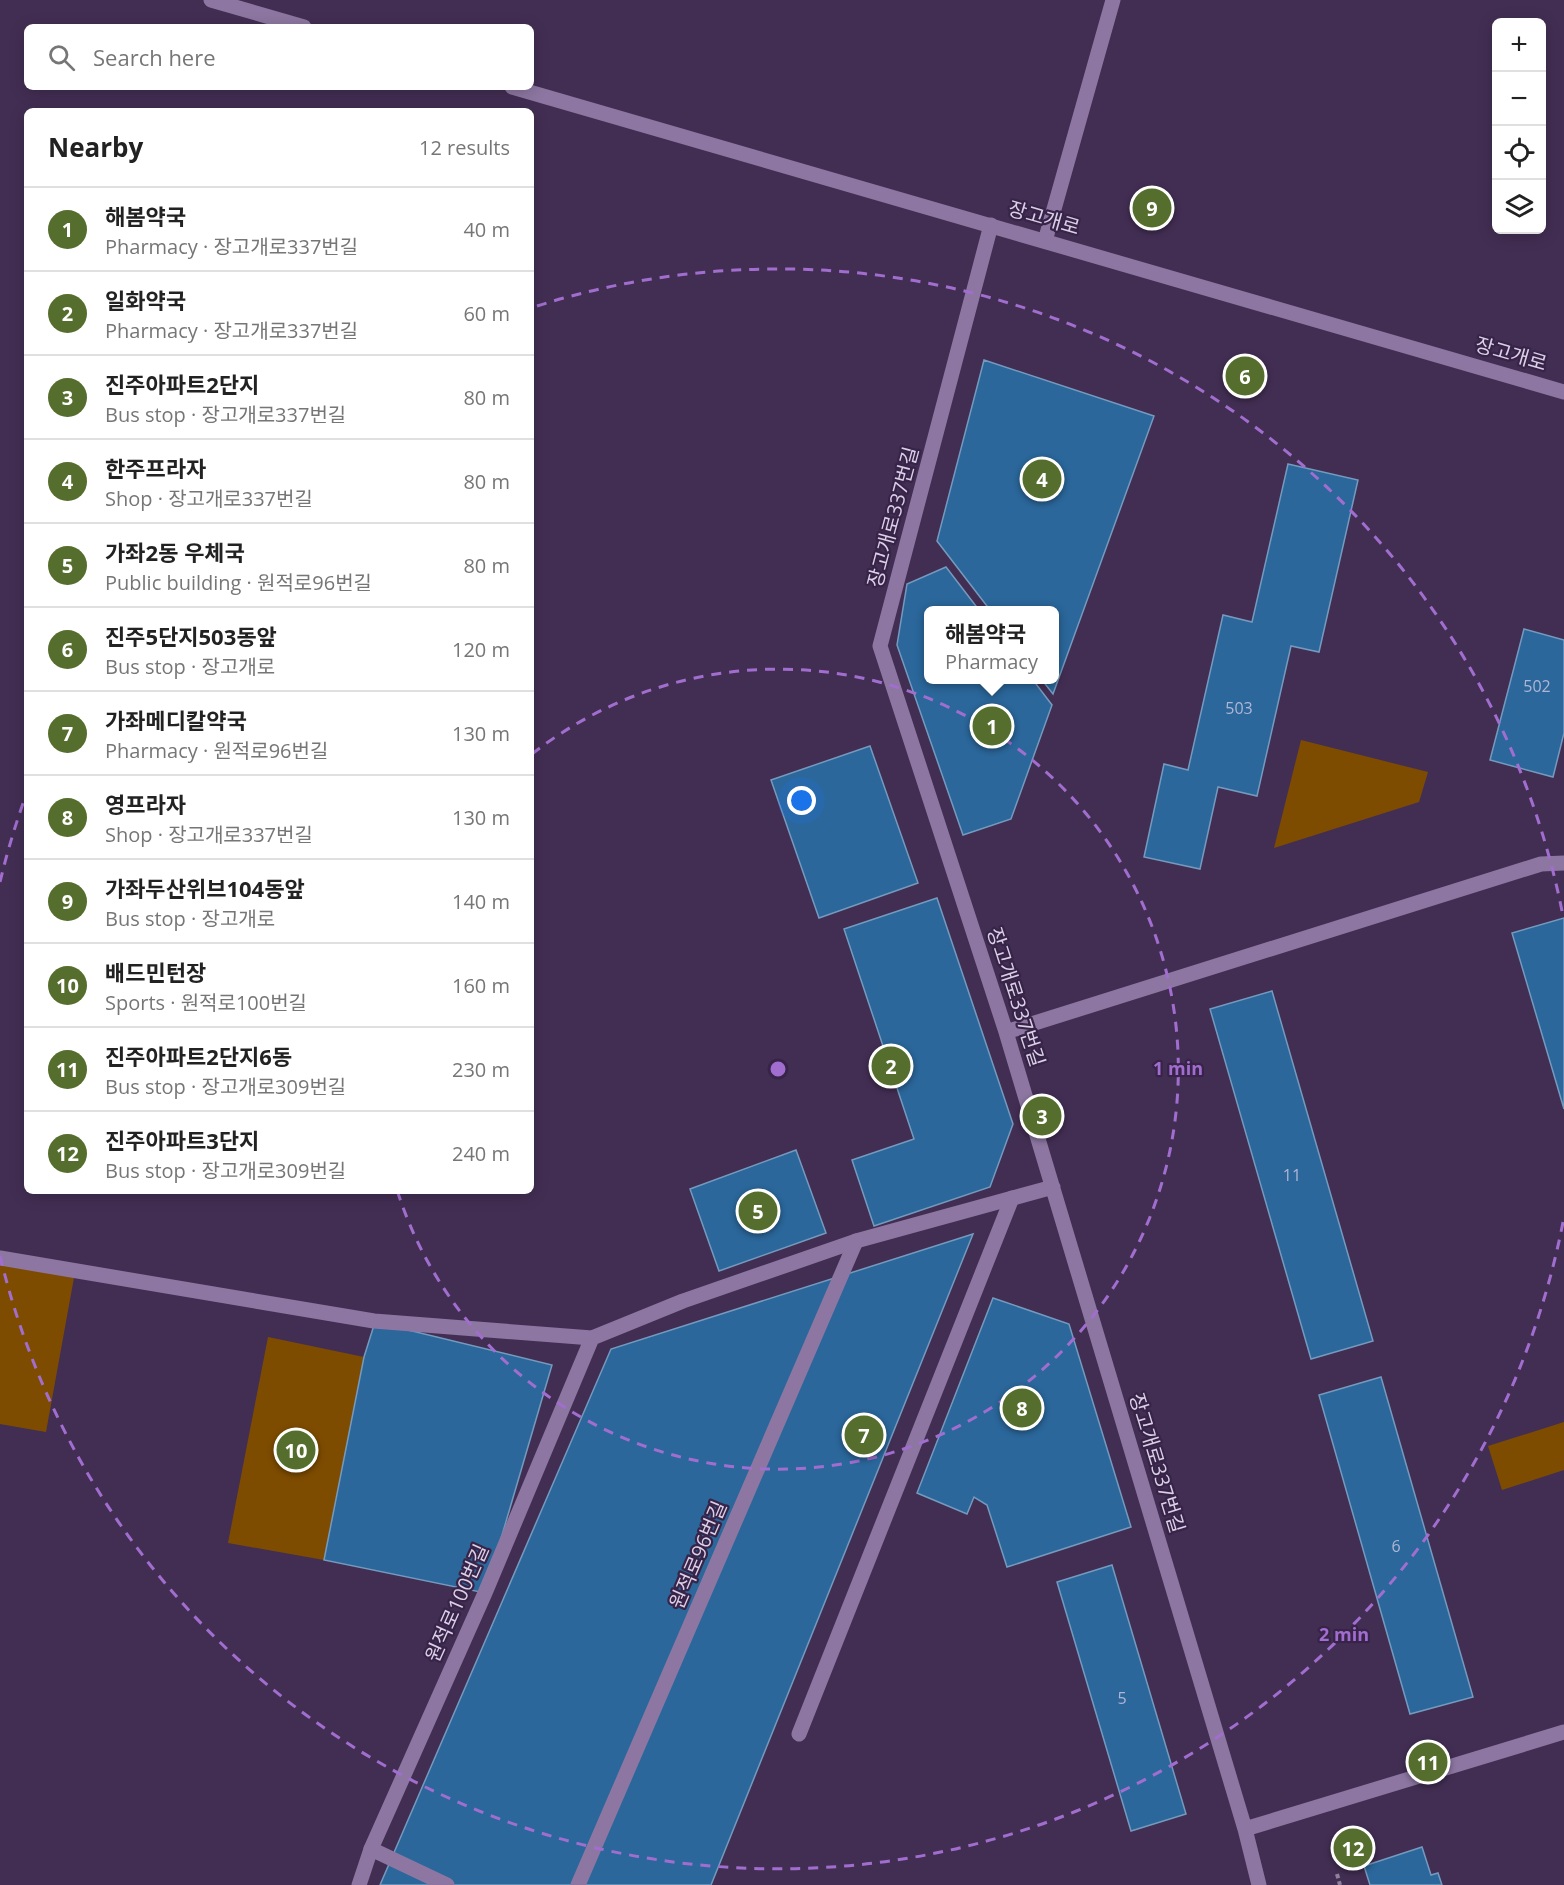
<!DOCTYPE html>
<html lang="en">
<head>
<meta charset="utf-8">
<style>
  :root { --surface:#fff; --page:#f6f6f6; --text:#222; --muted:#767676; --line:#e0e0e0; --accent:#566e2d }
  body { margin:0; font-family:"Open Sans","Noto Sans KR",sans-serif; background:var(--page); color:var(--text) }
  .controls { position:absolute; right:18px; top:18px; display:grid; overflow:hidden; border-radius:9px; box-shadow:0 3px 15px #0003 }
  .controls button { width:54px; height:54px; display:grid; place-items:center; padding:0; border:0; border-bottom:2px solid var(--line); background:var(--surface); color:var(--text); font:30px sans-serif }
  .you { position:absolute; left:802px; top:801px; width:21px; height:21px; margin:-15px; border:4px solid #fff; border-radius:50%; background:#1a73e8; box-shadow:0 0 0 9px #1a73e833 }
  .badge { display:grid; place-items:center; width:39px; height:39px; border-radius:50%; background:var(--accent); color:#fff; font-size:20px; font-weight:700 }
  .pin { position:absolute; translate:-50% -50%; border:3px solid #fff; box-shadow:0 2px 6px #0006 }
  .popup { position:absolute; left:924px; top:606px; width:135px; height:78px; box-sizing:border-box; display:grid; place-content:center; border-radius:9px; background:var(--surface); filter:drop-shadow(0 2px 4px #0005); font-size:20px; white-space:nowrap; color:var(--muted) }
  .popup b { font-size:22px; color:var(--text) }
  .popup::after { content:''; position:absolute; left:50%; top:100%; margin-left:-12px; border:12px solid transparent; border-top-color:var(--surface) }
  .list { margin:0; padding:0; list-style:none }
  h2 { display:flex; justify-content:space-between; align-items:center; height:78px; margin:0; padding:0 24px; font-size:26px }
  h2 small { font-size:20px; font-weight:400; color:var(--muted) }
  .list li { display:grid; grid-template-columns:39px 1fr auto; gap:18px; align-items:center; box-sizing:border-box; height:84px; padding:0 24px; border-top:2px solid var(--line) }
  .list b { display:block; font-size:22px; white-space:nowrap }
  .list p { margin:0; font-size:20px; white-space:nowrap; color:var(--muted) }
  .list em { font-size:20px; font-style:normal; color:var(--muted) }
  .icon { flex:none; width:33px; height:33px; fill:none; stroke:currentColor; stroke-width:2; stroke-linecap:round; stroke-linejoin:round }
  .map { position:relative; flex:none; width:1564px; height:1885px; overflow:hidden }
  .search { position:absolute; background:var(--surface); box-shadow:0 3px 15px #0003; left:24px; top:24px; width:510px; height:66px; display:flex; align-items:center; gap:15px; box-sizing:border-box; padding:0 21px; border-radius:9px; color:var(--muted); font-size:22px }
  .panel { position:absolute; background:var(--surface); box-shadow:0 3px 15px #0003; left:24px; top:108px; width:510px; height:1086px; border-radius:9px }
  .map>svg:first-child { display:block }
</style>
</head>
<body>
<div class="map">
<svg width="1564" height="1885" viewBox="0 0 1564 1885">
  <rect width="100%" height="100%" fill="#422e53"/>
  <path fill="#7e4c00" d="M1301 740 1428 772 1419 802 1274 848Z
    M0 1258 75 1272 46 1432 0 1424Z
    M268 1337 364 1357 324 1560 228 1543Z
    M1564 1422V1470L1502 1490 1488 1446Z"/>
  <path fill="#2b679b" stroke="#759abe" stroke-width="1.5" d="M984 360 1154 416 1053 694 1042 680H1055V610H990L937 541Z
    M1288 464 1358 480 1319 652 1291 646 1257 796 1218 787 1200 869 1144 857 1164 764 1188 770 1223 615 1252 622Z
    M946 567 979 610H929V680H1033L1052 705 1011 819 963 835 897 645 907 584Z
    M1524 629 1564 640V733L1553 777 1490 760Z
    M870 746 918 883 819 918 771 780Z
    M937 898 1013 1124 990 1187 874 1226 852 1160 914 1139 844 929Z
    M1564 918V1109L1512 933Z
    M1272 991 1373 1341 1311 1359 1210 1009Z
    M796 1150 826 1233 719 1271 690 1189Z
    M973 1234 711 1885H380L611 1349Z
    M993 1298 1069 1324 1131 1527 1007 1567 987 1505 974 1497 967 1514 917 1493Z
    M375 1322 552 1365 485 1593 324 1560 364 1357Z
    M1381 1377 1473 1697 1410 1714 1319 1395Z
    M1112 1565 1186 1814 1131 1831 1057 1582Z
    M1422 1847 1431 1875 1438 1873 1442 1885H1370L1364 1866Z"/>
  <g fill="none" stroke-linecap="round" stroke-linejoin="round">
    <path stroke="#90809e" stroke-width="4" stroke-dasharray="4.5 3" stroke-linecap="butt" d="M1337 1874 1340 1885"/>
    <path stroke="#8d77a2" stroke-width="15" d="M1045 241 1113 0
      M799 1734 1012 1198"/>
    <path stroke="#8d77a2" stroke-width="15" d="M371 1849 447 1885
      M578 1885 856 1241"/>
    <path stroke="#8d77a2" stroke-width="15" d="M991 225 880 646 1006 1032 1245 1829 1259 1885
      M1006 1032 1541 864 1564 863
      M0 1258 374 1321 592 1338 683 1301 856 1241 1053 1187
      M1245 1829 1564 1732
      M359 1885 371 1849 485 1593 592 1338"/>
    <path stroke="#8d77a2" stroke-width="15" d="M211 0 304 27
      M512 87 1564 392"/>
  </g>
  <g fill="none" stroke="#a16ecf" stroke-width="3" stroke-dasharray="10 8">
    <path d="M532 754A400 400 0 1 1 398 1193"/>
    <path d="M1563 1222A800 800 0 0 1 0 1256M0 882A800 800 0 0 1 26 795M537 306A800 800 0 0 1 1563 916"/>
  </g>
  <g text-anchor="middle" stroke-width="4.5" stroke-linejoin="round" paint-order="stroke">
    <g font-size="16" fill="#afb6d4">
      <text x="1537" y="692">502</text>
      <text x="1239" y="714">503</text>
      <text x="1292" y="1181">11</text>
      <text x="1396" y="1552">6</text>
      <text x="1122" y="1704">5</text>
    </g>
    <g font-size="20" fill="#dbd0e7" stroke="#382448">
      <text transform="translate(1044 218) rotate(16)" y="7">장고개로</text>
      <text transform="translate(1511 354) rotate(16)" y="7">장고개로</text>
      <text transform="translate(893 517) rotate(-75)" y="7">장고개로337번길</text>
      <text transform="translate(1016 997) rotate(72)" y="7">장고개로337번길</text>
      <text transform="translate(1157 1463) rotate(73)" y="7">장고개로337번길</text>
      <text transform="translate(698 1555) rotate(-67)" y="7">원적로96번길</text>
      <text transform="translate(457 1603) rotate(-66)" y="7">원적로100번길</text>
    </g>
  </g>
  <circle cx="778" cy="1069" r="9" fill="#a16ecf" stroke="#382448" stroke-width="3"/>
  <g font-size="18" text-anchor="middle" font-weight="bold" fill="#a16ecf" stroke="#382448" stroke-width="4.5" stroke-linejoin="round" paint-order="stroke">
    <text x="1178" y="1075">1 min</text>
    <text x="1344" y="1641">2 min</text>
  </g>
</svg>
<div class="controls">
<button>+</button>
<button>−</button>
<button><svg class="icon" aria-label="locate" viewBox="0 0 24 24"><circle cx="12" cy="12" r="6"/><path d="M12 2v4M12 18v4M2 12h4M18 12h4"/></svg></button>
<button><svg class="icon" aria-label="layers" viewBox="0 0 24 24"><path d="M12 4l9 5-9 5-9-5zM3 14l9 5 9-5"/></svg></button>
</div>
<div class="you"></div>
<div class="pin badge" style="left:992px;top:726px">1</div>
<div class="popup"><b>해봄약국</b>Pharmacy</div>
<div class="pin badge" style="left:891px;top:1066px">2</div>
<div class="pin badge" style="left:1042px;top:1116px">3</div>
<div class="pin badge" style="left:1042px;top:479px">4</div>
<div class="pin badge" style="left:758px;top:1211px">5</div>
<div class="pin badge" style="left:1245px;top:376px">6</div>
<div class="pin badge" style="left:864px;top:1435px">7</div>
<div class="pin badge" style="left:1022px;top:1408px">8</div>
<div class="pin badge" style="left:1152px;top:208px">9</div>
<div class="pin badge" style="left:296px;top:1450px">10</div>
<div class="pin badge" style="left:1428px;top:1762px">11</div>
<div class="pin badge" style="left:1353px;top:1848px">12</div>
<div class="search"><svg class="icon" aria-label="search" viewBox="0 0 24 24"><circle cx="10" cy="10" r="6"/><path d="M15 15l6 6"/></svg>Search here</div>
<section class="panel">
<h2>Nearby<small>12 results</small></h2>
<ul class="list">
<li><span class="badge">1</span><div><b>해봄약국</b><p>Pharmacy · 장고개로337번길</p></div><em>40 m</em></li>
<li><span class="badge">2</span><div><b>일화약국</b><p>Pharmacy · 장고개로337번길</p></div><em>60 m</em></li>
<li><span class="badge">3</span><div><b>진주아파트2단지</b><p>Bus stop · 장고개로337번길</p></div><em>80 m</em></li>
<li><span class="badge">4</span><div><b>한주프라자</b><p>Shop · 장고개로337번길</p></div><em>80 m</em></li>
<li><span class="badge">5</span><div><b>가좌2동 우체국</b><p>Public building · 원적로96번길</p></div><em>80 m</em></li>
<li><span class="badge">6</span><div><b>진주5단지503동앞</b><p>Bus stop · 장고개로</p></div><em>120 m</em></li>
<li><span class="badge">7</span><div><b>가좌메디칼약국</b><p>Pharmacy · 원적로96번길</p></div><em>130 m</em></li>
<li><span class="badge">8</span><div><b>영프라자</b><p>Shop · 장고개로337번길</p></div><em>130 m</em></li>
<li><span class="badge">9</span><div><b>가좌두산위브104동앞</b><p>Bus stop · 장고개로</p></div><em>140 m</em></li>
<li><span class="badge">10</span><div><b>배드민턴장</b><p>Sports · 원적로100번길</p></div><em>160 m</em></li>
<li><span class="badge">11</span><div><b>진주아파트2단지6동</b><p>Bus stop · 장고개로309번길</p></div><em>230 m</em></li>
<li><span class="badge">12</span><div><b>진주아파트3단지</b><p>Bus stop · 장고개로309번길</p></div><em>240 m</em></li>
</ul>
</section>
</div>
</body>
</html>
